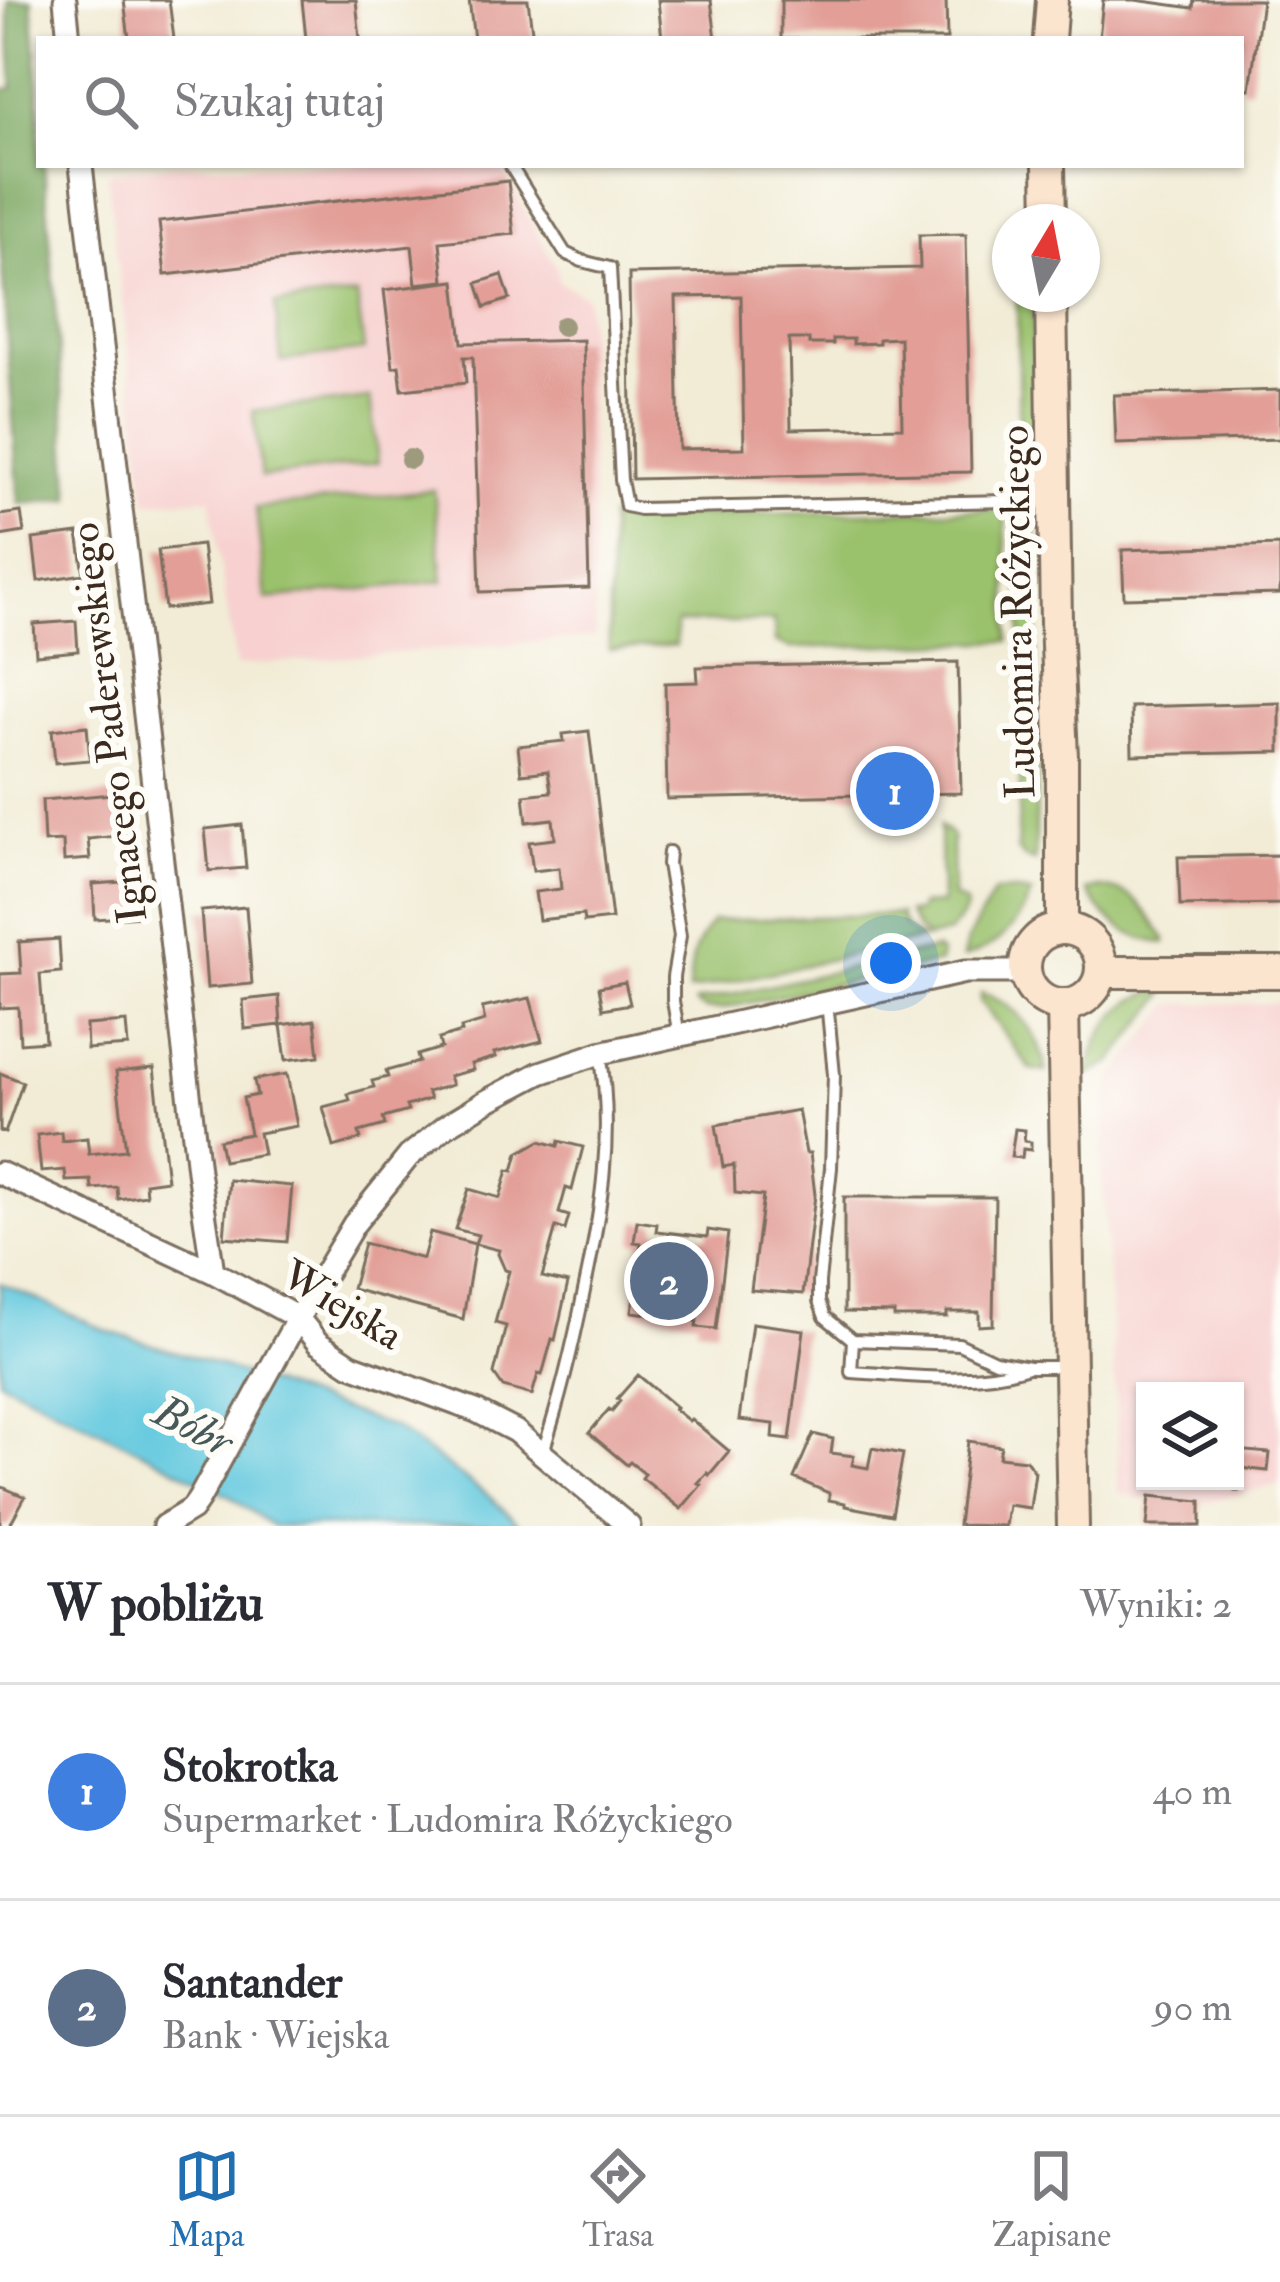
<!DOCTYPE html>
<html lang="pl">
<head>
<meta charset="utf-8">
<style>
  :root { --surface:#fff; --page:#f7f7f7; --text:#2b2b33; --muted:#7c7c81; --line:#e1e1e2; --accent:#1f6fb2 }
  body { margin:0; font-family:"IM FELL Double Pica",serif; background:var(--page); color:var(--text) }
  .controls { position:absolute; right:36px; bottom:36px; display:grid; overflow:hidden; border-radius:0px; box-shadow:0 3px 9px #0004 }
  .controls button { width:108px; height:108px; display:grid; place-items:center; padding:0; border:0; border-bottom:3px solid var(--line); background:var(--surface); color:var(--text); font:60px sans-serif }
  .compass { position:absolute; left:992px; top:204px; width:108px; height:108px; border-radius:50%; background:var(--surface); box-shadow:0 3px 9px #0004; rotate:10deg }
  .you { position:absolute; left:891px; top:963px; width:42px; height:42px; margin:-30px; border:9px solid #fff; border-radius:50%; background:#1a73e8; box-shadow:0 0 0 18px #1a73e833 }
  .badge { display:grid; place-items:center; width:78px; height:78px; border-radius:50%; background:var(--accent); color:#fff; font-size:39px; font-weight:700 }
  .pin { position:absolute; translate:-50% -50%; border:6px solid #fff; box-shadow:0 3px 12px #0006 }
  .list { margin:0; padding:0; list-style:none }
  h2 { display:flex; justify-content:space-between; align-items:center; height:156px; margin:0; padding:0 48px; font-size:51px }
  h2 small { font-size:39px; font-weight:400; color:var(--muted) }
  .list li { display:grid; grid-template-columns:78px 1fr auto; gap:36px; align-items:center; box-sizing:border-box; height:216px; padding:0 48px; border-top:3px solid var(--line) }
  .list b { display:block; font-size:45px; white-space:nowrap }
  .list p { margin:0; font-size:39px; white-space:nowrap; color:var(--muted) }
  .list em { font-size:39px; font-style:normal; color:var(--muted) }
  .icon { flex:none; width:66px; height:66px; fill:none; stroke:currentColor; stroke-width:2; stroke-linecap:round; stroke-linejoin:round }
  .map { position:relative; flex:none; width:1280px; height:1526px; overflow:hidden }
  .search { position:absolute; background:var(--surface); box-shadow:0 3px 9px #0004; left:36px; right:36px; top:36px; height:132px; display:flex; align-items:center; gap:30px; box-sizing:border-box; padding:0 42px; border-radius:0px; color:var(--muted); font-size:45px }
  .sheet { height:588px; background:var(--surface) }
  nav { display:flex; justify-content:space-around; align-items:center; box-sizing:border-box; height:168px; border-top:3px solid var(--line); background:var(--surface); font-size:33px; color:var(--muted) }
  nav a { display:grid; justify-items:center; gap:6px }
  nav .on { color:var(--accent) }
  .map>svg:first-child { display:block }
</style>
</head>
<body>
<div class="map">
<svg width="1280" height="1526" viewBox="0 0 1280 1526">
  <rect width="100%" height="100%" fill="#fdfcf7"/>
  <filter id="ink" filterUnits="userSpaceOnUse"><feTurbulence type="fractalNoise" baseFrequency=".00833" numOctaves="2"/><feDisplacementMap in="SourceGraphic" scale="24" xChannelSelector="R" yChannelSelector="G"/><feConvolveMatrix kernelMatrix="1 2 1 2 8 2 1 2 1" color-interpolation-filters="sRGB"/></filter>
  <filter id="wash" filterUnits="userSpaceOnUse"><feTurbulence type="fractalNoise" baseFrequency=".004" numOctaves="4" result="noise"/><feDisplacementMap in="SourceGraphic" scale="48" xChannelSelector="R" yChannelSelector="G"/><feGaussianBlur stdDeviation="2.7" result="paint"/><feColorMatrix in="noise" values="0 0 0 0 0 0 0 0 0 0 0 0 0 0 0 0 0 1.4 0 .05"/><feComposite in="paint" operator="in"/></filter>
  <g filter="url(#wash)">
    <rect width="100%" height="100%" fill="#f2ecd6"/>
    <path fill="#f7d0cf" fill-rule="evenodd" d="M178 165H500L557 268 559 282 587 297 596 637 236 666 210 498 146 502 107 173Z
      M1280 1003V1484L1197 1505 1186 1502 1146 1500 1118 1493 1117 1418 1101 1156 1111 1080 1172 1004ZM1145 1391H1235V1481H1145Z"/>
    <path fill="#9ac16c" stroke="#6a7645" stroke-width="3" d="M1017 294H1033L1034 468 1030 480 1020 489Z
      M357 295 364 350 281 361 275 304Z
      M370 398 378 463 261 477 253 411Z
      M434 490 443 581 266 599 256 508Z
      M1005 509 1009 641 790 648 775 642 774 621 676 623V645L609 650 610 517Z
      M1020 512 1032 523 1035 531 1038 757 1035 861 1025 858 1017 850 1022 746Z
      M940 826 952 836 953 897 966 904 965 912 949 933 928 938 917 929 908 913 918 912 921 905 941 904Z
      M1100 888C1137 889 1145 912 1165 938V943C1130 940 1105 921 1087 891Z
      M1017 891 1031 894C1018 928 996 948 963 958L967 941 994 892Z
      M900 914C901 927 913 934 923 939L689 991C692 956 691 951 712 921Z
      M935 949 941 954 939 963 720 1009H705L696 1004V1002Z
      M1165 989 1164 996 1111 1063 1089 1075C1093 1033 1123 996 1165 989Z
      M981 993C1017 1004 1041 1035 1046 1072L1030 1069 980 1001Z"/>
    <path fill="#7ba760" stroke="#5b683f" stroke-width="3" d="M8 0H32L39 94V165H44L71 499 19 504 0 237V90L13 88Z"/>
    <path fill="#61c8de" stroke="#4e797e" stroke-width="3" d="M0 1283 107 1331 206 1361 395 1428 491 1498 520 1526H272L228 1495 0 1380Z"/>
    <g id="blocks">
      <path fill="#e29e97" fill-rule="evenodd" d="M124 0H169L174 39H129Z
        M302 0H356L360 39H306Z
        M469 0H528L533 39H474Z
        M658 0H711L716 39H662Z
        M781 0H946L947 39H781Z
        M1103 0H1135L1193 8 1194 0H1262L1250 89 1241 88V39H1099Z
        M508 181 514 234 440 242 444 281 416 284 412 246 165 275 159 222Z
        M966 234 971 472 632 479 629 274 920 268 919 235ZM741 296 744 448 679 449 676 297ZM900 338 902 427 791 429 789 339H809V344H833V339H853V344L879 343V339Z
        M502 275 510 299 485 307 477 283Z
        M455 281 462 343 583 340 589 588 480 592 473 357H464L466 383 402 390 399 366 393 367 384 290Z
        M1280 390V439L1116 444 1114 395Z
        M21 512 24 532 0 536V515Z
        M78 533 84 574 38 581 33 539Z
        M202 545 209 604 165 609 158 550Z
        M1280 545V594L1124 598 1122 550Z
        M76 621 78 651 36 655 34 624Z
        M958 662 961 793 667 799 665 683 698 682 697 667Z
        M1280 703V752L1132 755 1131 707Z
        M87 726 90 760 55 763 52 730Z
        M589 731 612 919 584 922 583 915 539 920 535 892 561 889 559 868 533 871 529 842 555 839 553 819 527 822 524 795 551 792 548 771 521 774 518 746 564 741 563 734Z
        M124 793 127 835 88 839 90 859 64 861 63 841 44 842 42 800Z
        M242 825 246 868 209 871 205 829Z
        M1280 855V904L1180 906 1178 857Z
        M137 881 139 916 95 919 93 884Z
        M246 907 252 984 207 988 201 911Z
        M59 939 61 972 40 974 45 1041 20 1043 18 1007 0 1008V974L21 973 19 942Z
        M625 982 630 1004 603 1009 599 987Z
        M279 996 281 1025 245 1029 243 1000Z
        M530 998 542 1041 494 1053 496 1057 471 1064 473 1070 449 1076 452 1085 427 1092 430 1099 406 1106 408 1111 383 1118 385 1125 359 1132 361 1139 334 1147 323 1107 350 1100 348 1094 374 1087 372 1081 388 1077 386 1071 419 1062 417 1055 441 1048 439 1039 462 1032 461 1028 485 1021 482 1008Z
        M315 1020 319 1056 286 1060 281 1025Z
        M126 1022 128 1046 87 1049 86 1025Z
        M154 1068 167 1180 145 1183 146 1195 118 1199 117 1187 92 1189 91 1180 66 1181 65 1170 41 1172 37 1135 61 1132 62 1141 87 1138 89 1154 126 1150 116 1072Z
        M0 1073 23 1082 5 1133 0 1131Z
        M287 1074 297 1126 259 1133 263 1154 223 1161 219 1140 250 1134 243 1098 257 1095 254 1080Z
        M798 1110 806 1153H810L815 1195 803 1294 751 1290 763 1196 735 1193 734 1165 723 1167 716 1125Z
        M1015 1129 1025 1130 1024 1141 1031 1142V1150L1023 1149 1022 1158 1011 1157Z
        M540 1141 558 1146 559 1141 583 1147 572 1190 566 1188 559 1213 569 1216 565 1230 556 1227 542 1277 568 1283 555 1340 552 1339 542 1375 538 1374 532 1395 503 1387 494 1374 506 1326 495 1323 509 1271 505 1270 498 1254 499 1250 475 1244 478 1235 455 1229 469 1189 500 1198 508 1170 513 1171 518 1153Z
        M229 1180 292 1186 287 1242 224 1237Z
        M844 1197H995L993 1325 979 1326V1312H947V1317H894V1313L844 1312Z
        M637 1221 657 1224 656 1231 707 1237 708 1230 728 1233 716 1329 696 1327 697 1320 632 1312 641 1243 634 1242Z
        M430 1232 475 1244 463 1319 352 1289 364 1243 423 1259Z
        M752 1323 804 1330 790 1440 773 1438 774 1424 739 1420Z
        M638 1375 676 1407 674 1409 689 1421 691 1419 729 1451 709 1475 707 1473 698 1483 701 1485 681 1509 642 1478 645 1474 630 1462 627 1465 589 1433 609 1409 612 1411 620 1401 617 1399Z
        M813 1434 833 1439 831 1453 854 1456 852 1465 868 1468 872 1448 903 1454 892 1515 845 1506V1503L829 1500V1493L794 1478Z
        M968 1441 1001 1446 999 1457 1026 1460 1035 1472 1030 1508 1008 1505 1005 1526 958 1525Z
        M1235 1450 1270 1453 1268 1471 1240 1468 1238 1491H1235Z
        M0 1486 25 1497 9 1526H0Z
        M1150 1496 1201 1501V1526H1147Z"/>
    </g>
  </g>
  <g filter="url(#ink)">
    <use href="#blocks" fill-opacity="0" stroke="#7b6e5e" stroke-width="3"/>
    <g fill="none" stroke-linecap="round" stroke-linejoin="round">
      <defs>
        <path id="lane" d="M510 165 565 253 582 261 610 268 621 480 626 506 640 509 1053 500
          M669 852 668 864 680 936 673 977V1001L679 1036
          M827 1001 834 1075 831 1168 819 1282V1301L825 1317 853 1340 959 1344 995 1361 1029 1367H1068
          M853 1340 851 1372C909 1375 969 1385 1025 1368
          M543 1452C560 1399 573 1346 584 1291 601 1213 614 1133 600 1053"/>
        <path id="street" d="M65 0 69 39
          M81 165 198 1171 213 1272
          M0 1173 213 1272 298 1318 318 1343 351 1365 476 1411 515 1431 629 1526
          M164 1526 192 1509 199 1499 298 1318 354 1224 409 1156 446 1126 487 1101 540 1073 600 1053 965 972H1025"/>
        <path id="secondary" d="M1049 39 1052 0
          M1049 165 1050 222
          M1051 294 1056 623 1062 757V929
          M1025 967a38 38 0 1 1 76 0a38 38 0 1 1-76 0Z
          M1101 972H1280
          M1063 1006 1073 1526"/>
      </defs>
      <use href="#lane" stroke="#7b6e5e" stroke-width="16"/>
      <use href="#street" stroke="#7b6e5e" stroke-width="27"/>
      <use href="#secondary" stroke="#7b6e5e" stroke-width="36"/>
      <use href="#lane" stroke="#fff" stroke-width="10"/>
      <use href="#street" stroke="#fff" stroke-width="21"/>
      <use href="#secondary" stroke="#fce5cf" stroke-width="30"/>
    </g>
    <g fill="#9d9a7d">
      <circle cx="563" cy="326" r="10"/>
      <circle cx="410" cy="459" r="10"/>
    </g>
  </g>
  <g text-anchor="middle" stroke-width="12" stroke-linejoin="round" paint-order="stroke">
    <g font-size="42" fill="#3b2a1e" stroke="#fdfcf7">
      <text transform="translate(1016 612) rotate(-91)" y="15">Ludomira Różyckiego</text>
      <text transform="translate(107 723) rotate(-97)" y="15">Ignacego Paderewskiego</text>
      <text transform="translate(343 1304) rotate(31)" y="15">Wiejska</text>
    </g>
    <g font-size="45" font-style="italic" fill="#465958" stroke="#fdfcf7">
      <text transform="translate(194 1425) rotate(27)" y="16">Bóbr</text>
    </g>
  </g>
</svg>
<div class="controls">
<button><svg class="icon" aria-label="layers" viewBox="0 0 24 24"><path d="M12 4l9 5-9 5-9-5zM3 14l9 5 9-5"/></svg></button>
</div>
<svg class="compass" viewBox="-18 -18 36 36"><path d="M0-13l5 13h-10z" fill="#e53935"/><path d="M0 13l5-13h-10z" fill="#7c7c81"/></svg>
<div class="you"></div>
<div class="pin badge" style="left:895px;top:791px;background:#3f7fe0">1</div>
<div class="pin badge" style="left:669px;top:1281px;background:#5c6f8a">2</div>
<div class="search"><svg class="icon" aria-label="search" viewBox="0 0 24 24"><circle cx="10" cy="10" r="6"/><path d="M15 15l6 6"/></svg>Szukaj tutaj</div>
</div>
<section class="sheet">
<h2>W pobliżu<small>Wyniki: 2</small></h2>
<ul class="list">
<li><span class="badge" style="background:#3f7fe0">1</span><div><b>Stokrotka</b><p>Supermarket · Ludomira Różyckiego</p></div><em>40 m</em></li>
<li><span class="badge" style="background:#5c6f8a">2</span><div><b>Santander</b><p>Bank · Wiejska</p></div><em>90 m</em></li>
</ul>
</section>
<nav>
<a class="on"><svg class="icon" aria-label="map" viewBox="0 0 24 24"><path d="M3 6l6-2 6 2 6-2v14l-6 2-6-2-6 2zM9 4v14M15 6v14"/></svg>Mapa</a>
<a><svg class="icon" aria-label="directions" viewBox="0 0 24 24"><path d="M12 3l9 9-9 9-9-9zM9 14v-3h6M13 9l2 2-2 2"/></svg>Trasa</a>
<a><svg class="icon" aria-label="saved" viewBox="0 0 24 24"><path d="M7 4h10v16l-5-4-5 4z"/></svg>Zapisane</a>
</nav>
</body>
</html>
